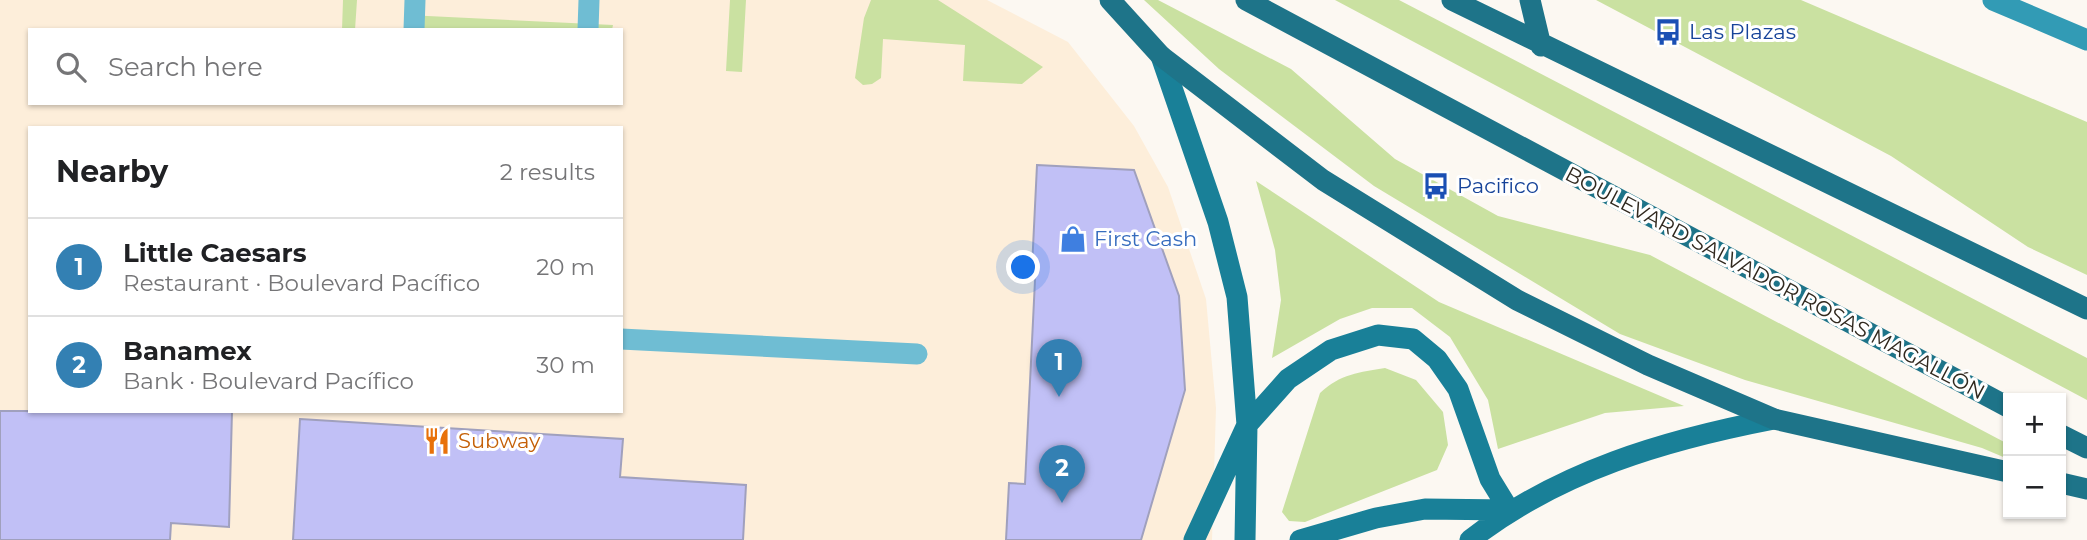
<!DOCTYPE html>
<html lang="en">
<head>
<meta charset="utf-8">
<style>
  :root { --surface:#fff; --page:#f6f6f6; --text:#202124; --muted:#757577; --line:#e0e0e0; --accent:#3380b3 }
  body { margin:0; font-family:Montserrat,sans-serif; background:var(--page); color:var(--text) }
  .controls { position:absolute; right:21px; bottom:21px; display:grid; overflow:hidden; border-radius:0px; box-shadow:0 2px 5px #0004 }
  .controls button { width:63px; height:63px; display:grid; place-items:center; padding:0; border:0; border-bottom:2px solid var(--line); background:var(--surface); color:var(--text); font:35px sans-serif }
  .you { position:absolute; left:1024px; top:268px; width:24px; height:24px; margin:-18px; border:5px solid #fff; border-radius:50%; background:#1a73e8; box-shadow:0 0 0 10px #1a73e833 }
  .badge { display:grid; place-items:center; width:46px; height:46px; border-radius:50%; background:var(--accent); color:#fff; font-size:23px; font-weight:700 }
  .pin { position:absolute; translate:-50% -58px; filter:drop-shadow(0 2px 4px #0008) }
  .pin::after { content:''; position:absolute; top:37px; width:24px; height:21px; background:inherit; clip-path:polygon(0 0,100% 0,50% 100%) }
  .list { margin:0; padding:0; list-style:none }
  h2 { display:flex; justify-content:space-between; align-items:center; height:91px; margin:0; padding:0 28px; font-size:30px }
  h2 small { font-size:23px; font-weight:400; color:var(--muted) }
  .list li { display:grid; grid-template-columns:46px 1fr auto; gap:21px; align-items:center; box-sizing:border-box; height:98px; padding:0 28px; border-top:2px solid var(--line) }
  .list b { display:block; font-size:26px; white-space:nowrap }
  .list p { margin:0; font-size:23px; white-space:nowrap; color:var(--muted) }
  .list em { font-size:23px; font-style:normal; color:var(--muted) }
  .icon { flex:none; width:38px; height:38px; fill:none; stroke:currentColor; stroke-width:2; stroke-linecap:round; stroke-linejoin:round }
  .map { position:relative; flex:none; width:2087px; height:540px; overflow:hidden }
  .search { position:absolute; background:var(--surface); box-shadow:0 2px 5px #0004; left:28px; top:28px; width:595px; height:77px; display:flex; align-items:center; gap:18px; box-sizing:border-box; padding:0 24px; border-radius:0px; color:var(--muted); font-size:26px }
  .panel { position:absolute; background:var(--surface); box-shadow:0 2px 5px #0004; left:28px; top:126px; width:595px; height:287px; border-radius:0px }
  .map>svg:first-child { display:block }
</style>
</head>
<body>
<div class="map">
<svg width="2087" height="540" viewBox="0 0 2087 540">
  <rect width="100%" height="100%" fill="#fcf8f2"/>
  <path fill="#fdeeda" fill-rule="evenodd" d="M0 0H987L1068 42 1134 126 1168 187 1206 299 1216 408 1212 540H0ZM30 30H621V103H30ZM30 128H621V411H30Z"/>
  <path fill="#cae1a1" d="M343 0H357L355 30H342Z
    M730 0H746L742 72 726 71Z
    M871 0H938L1043 67 1022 84 963 81 965 45 883 39 881 78 872 84 863 85 855 78 864 18Z
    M1144 0H1158L1291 69 1395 159 1498 216 1650 255 2008 444V459L1982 448 1745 380 1620 334 1374 186 1219 69Z
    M1335 0H1399L2087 358V400Z
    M1596 0H1801L2087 122V275L2028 247 1891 156Z
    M407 15 613 25 612 30H406Z
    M1256 181 1439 302 1684 406 1605 413 1498 449 1488 400 1450 337 1412 308H1372L1340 319 1272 358 1281 300 1275 250Z
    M1385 368 1416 380 1443 412 1448 445 1437 470 1305 522 1289 521 1282 512 1320 393C1340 374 1360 372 1385 368Z"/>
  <path fill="#c1c0f6" stroke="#a0a0bd" stroke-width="2" d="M1037 165 1134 170 1179 296 1185 390 1141 540H1006L1009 483 1025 484 1036 260 1032 268Z
    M0 411H232L229 527 171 523 170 540H0Z
    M300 419 623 439 620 477 746 485 743 540H293Z"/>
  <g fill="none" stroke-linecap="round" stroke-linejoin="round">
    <path stroke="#6fbdd3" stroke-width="21" d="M414 30 415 0
      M588 30 589 0
      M621 339 917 354"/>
    <path stroke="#329bb5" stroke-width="21" d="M1993 0 2087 40"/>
    <path stroke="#198098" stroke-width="21" d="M1161 56 1218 222 1237 297 1247 425 1245 540
      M1194 540 1247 425 1288 379 1331 350 1378 335 1413 339 1437 359 1458 389 1490 479 1509 510
      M1300 540 1376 518 1425 509 1509 510
      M1470 540C1559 471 1665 440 1774 419"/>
    <path stroke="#1e7489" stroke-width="21" d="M1110 0 1161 56 1323 180 1517 300 1648 365 1774 419 2008 472
      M1246 0 2008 407
      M1452 0 2087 309
      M1530 0 1541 46
      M2061 435 2087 448
      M2061 483 2087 489"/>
  </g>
  <defs>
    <symbol id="bus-bare" viewBox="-9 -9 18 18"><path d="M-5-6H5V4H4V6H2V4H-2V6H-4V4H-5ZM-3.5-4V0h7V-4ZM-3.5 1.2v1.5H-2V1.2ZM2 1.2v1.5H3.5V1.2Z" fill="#1a4fb4" stroke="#fff" stroke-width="2.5" paint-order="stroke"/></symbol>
    <symbol id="shop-bare" viewBox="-9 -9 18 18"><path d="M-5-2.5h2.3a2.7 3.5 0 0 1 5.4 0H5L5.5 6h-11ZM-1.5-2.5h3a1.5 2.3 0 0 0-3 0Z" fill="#3f7fe0" stroke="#fff" stroke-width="2.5" paint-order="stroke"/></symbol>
    <symbol id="restaurant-bare" viewBox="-9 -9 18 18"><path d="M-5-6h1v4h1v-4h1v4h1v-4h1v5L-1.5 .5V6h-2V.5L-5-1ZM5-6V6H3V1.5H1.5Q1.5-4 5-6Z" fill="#e8710a" stroke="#fff" stroke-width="2.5" paint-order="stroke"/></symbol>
  </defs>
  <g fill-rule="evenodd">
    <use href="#bus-bare" x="1649" y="13" width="38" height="38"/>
    <use href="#bus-bare" x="1417" y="167" width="38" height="38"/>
    <use href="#shop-bare" x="1054" y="220" width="38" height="38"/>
    <use href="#restaurant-bare" x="418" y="422" width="38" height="38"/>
  </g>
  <g text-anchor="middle" stroke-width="6" stroke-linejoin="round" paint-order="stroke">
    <g font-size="21" fill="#164399" stroke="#fff" text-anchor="start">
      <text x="1689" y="39">Las Plazas</text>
      <text x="1457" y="193">Pacifico</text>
    </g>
    <g font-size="21" fill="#366cbe" stroke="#fff" text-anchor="start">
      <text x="1094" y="246">First Cash</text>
    </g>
    <g font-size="21" fill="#31291f" stroke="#fff">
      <text transform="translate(1775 283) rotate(28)" y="7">BOULEVARD SALVADOR ROSAS MAGALLÓN</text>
    </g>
    <g font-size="21" fill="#c56008" stroke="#fff" text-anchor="start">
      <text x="458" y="448">Subway</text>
    </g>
  </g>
</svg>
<div class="controls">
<button>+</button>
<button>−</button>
</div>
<div class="you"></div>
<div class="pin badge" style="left:1059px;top:397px">1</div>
<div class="pin badge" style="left:1062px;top:503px">2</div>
<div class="search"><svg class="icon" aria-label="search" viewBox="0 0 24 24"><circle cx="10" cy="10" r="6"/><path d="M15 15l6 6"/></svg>Search here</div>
<section class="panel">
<h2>Nearby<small>2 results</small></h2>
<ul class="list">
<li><span class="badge">1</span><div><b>Little Caesars</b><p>Restaurant · Boulevard Pacífico</p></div><em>20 m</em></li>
<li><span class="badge">2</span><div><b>Banamex</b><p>Bank · Boulevard Pacífico</p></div><em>30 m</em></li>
</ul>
</section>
</div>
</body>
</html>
